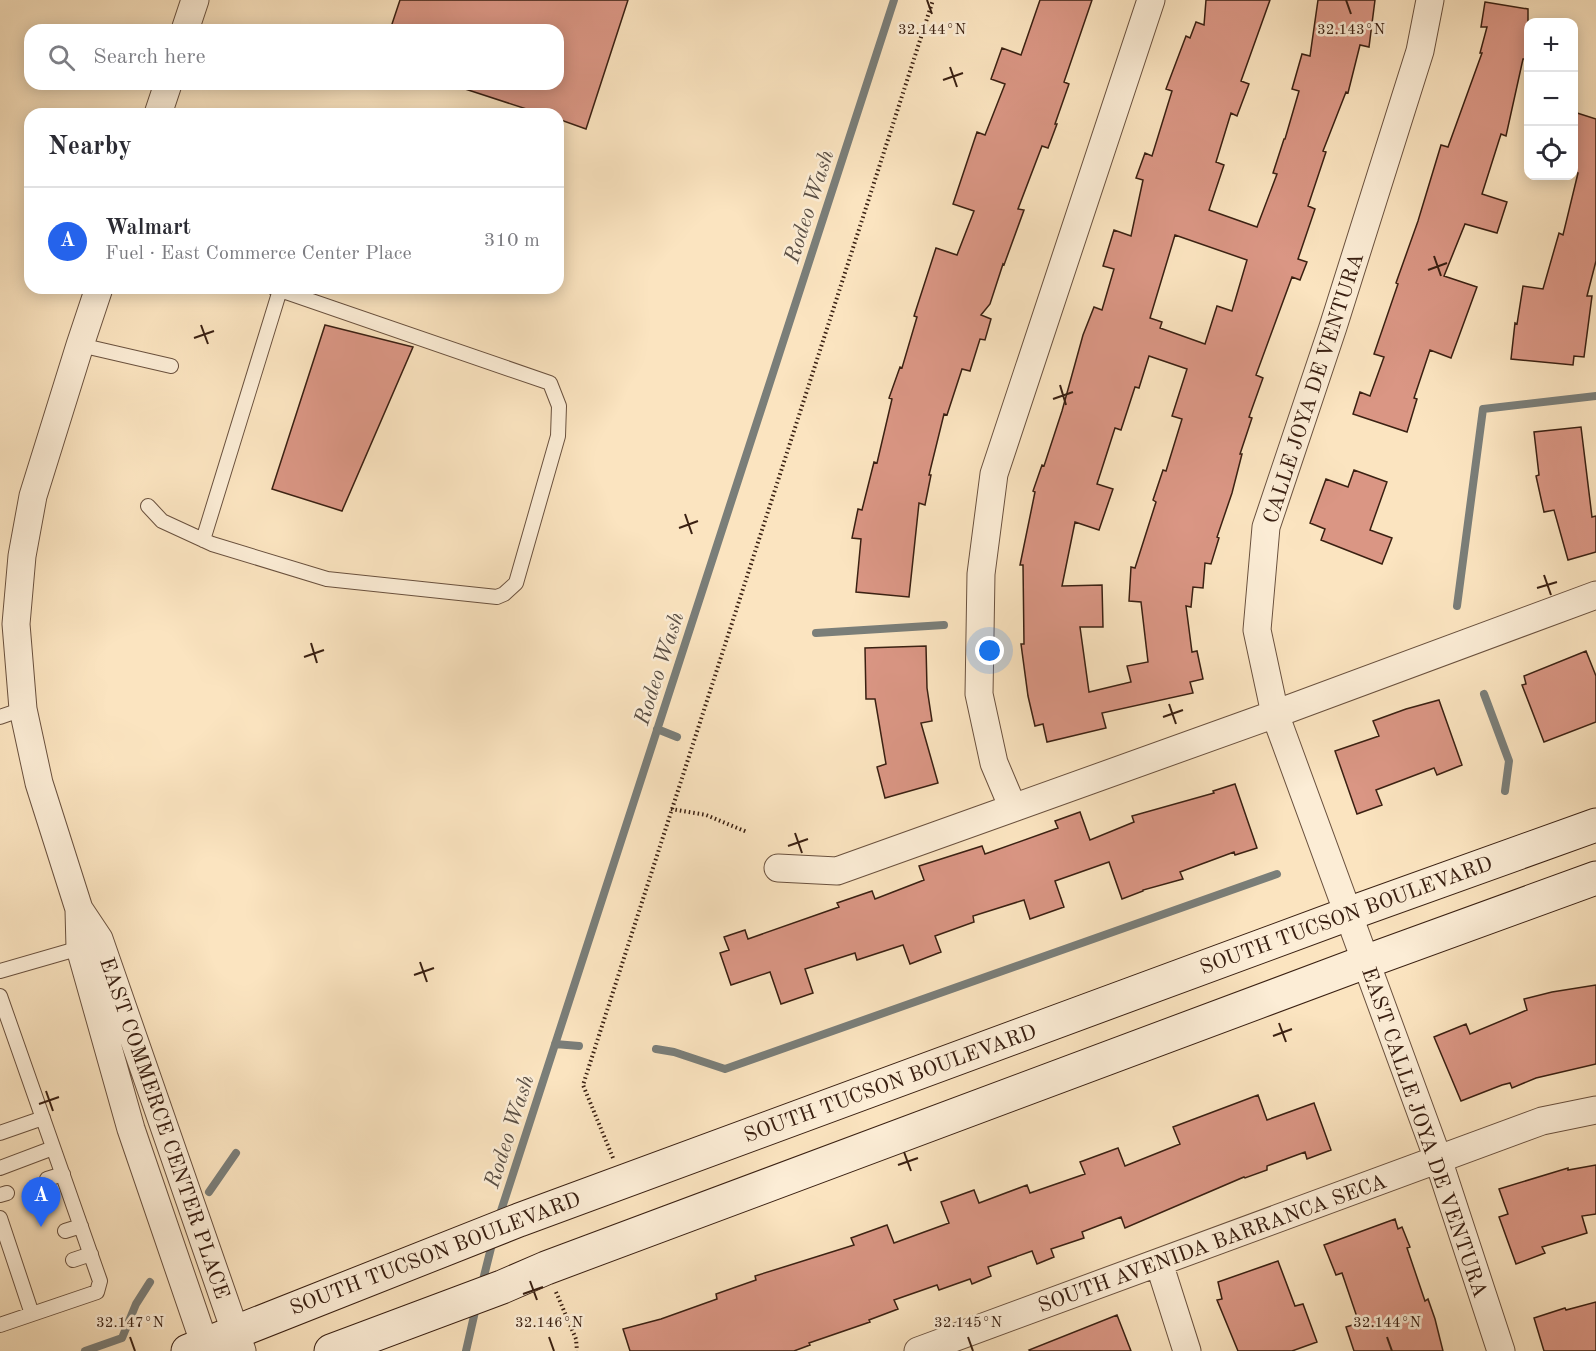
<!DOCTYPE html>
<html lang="en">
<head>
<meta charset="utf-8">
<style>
  :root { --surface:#fff; --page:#f2f2f3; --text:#2b2b33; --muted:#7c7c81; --line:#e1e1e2; --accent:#2563eb }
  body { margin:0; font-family:"Old Standard TT",serif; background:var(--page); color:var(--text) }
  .controls { position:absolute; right:18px; top:18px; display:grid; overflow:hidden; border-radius:12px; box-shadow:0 3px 15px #0003 }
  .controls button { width:54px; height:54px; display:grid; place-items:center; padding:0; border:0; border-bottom:2px solid var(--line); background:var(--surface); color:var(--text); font:30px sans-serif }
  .you { position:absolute; left:990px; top:651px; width:21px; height:21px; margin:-15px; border:4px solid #fff; border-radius:50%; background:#1a73e8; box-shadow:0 0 0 9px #1a73e833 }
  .badge { display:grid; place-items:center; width:39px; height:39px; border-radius:50%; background:var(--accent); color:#fff; font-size:20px; font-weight:700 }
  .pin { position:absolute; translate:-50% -50px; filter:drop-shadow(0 2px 3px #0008) }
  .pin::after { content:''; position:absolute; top:32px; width:21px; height:18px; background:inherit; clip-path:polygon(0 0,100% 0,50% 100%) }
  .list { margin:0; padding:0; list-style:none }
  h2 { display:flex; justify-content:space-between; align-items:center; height:78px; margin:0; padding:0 24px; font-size:26px }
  h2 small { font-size:20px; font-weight:400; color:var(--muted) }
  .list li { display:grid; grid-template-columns:39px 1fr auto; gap:18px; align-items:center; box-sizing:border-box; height:108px; padding:0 24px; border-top:2px solid var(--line) }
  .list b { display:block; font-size:22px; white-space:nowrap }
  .list p { margin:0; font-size:20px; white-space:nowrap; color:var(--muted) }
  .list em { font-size:20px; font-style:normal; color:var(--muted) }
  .icon { flex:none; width:33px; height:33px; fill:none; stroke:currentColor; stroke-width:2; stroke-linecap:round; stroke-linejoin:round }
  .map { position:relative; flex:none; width:1596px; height:1351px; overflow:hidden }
  .search { position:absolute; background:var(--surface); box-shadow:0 3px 15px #0003; left:24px; top:24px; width:540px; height:66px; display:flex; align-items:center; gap:15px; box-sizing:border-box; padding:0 21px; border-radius:18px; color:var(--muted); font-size:22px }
  .panel { position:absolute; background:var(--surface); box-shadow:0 3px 15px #0003; left:24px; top:108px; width:540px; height:186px; border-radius:18px }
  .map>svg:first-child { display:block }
</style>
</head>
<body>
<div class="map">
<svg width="1596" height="1351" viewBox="0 0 1596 1351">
  <rect width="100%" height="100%" fill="#fbe4c0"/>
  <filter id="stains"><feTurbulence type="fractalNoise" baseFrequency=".00333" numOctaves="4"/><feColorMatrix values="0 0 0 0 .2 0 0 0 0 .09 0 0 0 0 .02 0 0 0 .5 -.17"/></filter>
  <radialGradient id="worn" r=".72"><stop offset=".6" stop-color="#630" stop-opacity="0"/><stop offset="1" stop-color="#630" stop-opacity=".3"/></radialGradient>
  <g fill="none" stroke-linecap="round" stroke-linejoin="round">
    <path stroke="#7a7e79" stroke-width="8" d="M1457 606 1483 409 1596 396
      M816 633 944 625
      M1484 694 1509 761 1505 791
      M657 729 677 737
      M555 1044 579 1046
      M656 1049 674 1052 725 1069 1277 874
      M209 1192 236 1153
      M499 1217 894 0
      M482 1284 493 1240
      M85 1351 122 1338 136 1304 150 1282
      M466 1351 476 1307"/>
  </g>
  <path fill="#da9684" stroke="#3a2012" stroke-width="1.5" fill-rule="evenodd" d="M400 0H628L586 129 558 119V114H542L462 88 463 84H558V30H390Z
    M1040 0H1092L1064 82 1069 84 1055 124H1057L1048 148 1042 146 1018 209 1024 210 1004 265 1003 264 990 304 981 315 991 319 985 340 980 339 970 371 962 369 947 415 944 414 929 475H931L925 505 919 503 909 597 856 592 861 539 852 538 858 509 862 510 874 462 877 463 892 399 889 398 900 367 902 368 917 317 914 316 936 248 957 255 974 211 953 204 977 132 985 135 1005 84 991 79 1002 48 1021 55Z
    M1206 0H1270L1241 81 1249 84 1237 116 1231 113 1216 162 1224 165 1209 210 1257 227 1277 174 1273 173 1284 139H1285L1299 91 1292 89 1302 54 1310 56 1318 0H1375L1369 47 1360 45 1348 93 1346 92 1323 151 1326 152 1308 206 1315 209 1298 259 1307 262 1300 280 1292 277 1256 375 1263 378 1249 417 1252 418 1240 454H1242L1232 493 1217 537 1219 538 1211 564 1205 563 1203 588 1193 587 1191 607 1186 606 1192 652 1197 651 1203 679 1190 682 1193 693 1102 713 1106 728 1047 742 1043 724 1035 726 1028 696 1021 644H1024L1023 565H1020L1035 492 1033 491 1042 465 1044 466 1062 411 1083 335 1094 307 1102 310 1114 269 1103 266 1114 230 1131 236 1143 180 1136 178 1145 153 1152 156 1172 91 1166 89 1186 36 1190 38 1196 22 1204 25ZM1175 235 1247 260 1232 311 1217 306 1205 344 1160 328 1162 322 1150 318ZM1149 356 1187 369 1172 416 1182 419 1166 471 1163 470 1153 500 1156 502 1135 568 1131 567 1129 601 1141 602 1148 662 1127 666 1131 682 1089 692 1080 627H1103L1102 585 1062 586 1075 522 1099 530 1113 489 1097 484 1115 428 1121 430 1135 387 1139 388Z
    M1485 2 1528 9V59H1523L1506 136 1501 134 1482 194 1507 202 1497 233 1465 224 1444 276 1477 287 1451 358 1430 350 1414 398 1417 399 1407 432 1353 414 1360 392 1370 396 1384 357 1374 354 1398 284 1396 283 1418 221 1441 145 1448 147 1482 53H1480L1487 27H1481Z
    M1574 112 1596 119V261L1587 296H1592L1584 357 1574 356 1573 365 1511 359 1515 323 1517 324 1523 286 1543 289 1559 233 1563 235 1578 173 1574 172Z
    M325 325 413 347 342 511 272 489Z
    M1581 427 1592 517 1596 516V552L1568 560 1554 510 1544 512 1536 476 1539 475 1534 432Z
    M1354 470 1387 482 1370 530 1392 538 1382 564 1321 540 1325 529 1310 523 1326 479 1348 487Z
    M926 646 927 688 932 721 921 723 938 783 885 798 877 767 886 764 875 699H866L865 648Z
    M1586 651 1596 676V722L1544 742 1522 685 1526 684 1524 676Z
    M1439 700 1462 765 1437 775 1434 768 1376 790 1382 805 1357 814 1335 751 1379 736 1373 721 1406 709Z
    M1235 784 1257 848 1235 855 1234 852 1180 872 1183 879 1143 890V891L1122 899 1109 862 1055 881 1064 907 1030 919 1024 900 973 916 974 922 935 936 941 952 910 964 903 945 857 960 855 953 805 969 813 993 781 1004 770 972 731 985 720 953 729 950 724 937 745 930 748 939 839 907 837 903 872 891 875 899 924 880 919 866 982 846 985 854 1058 828 1055 821 1080 812 1090 840 1134 822 1132 816 1214 793 1213 791Z
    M1596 985V1064L1536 1078 1512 1088 1510 1083 1502 1085 1461 1101 1434 1037 1466 1024 1470 1034 1527 1010 1524 999 1552 992Z
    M1258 1095 1267 1120 1314 1103 1331 1150 1307 1159 1305 1152 1267 1166V1170L1245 1178 1244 1177 1125 1228 1121 1217 1082 1232 1084 1238 1051 1249 1054 1257 1037 1264 1032 1251 988 1267 991 1276 972 1284 970 1279 939 1290 937 1285 894 1300 898 1309 869 1320 870 1322 809 1343 810 1345 794 1351H630L623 1329 661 1319 717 1299 716 1294 756 1280 755 1276 854 1245 851 1238 887 1225 894 1243 949 1223 941 1202 974 1190 979 1203 1027 1185 1030 1193 1085 1174 1080 1162 1118 1148 1125 1166 1180 1144 1173 1127Z
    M1596 1165V1214L1582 1216 1587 1233 1542 1247 1545 1253 1516 1264 1499 1217 1508 1214 1499 1189 1568 1168V1170Z
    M1395 1219 1398 1229 1402 1227 1410 1247 1407 1248 1425 1301 1428 1299 1435 1319 1443 1351H1354L1346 1327 1359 1323 1342 1273 1336 1275 1324 1245Z
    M1278 1261 1295 1306 1303 1304 1317 1342 1292 1351H1238L1217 1300 1222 1299 1218 1282Z
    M1596 1302V1351H1544L1534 1318 1565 1308 1566 1310Z
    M1117 1315 1131 1351H1030L1029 1350Z"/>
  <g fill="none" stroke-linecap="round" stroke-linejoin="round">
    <defs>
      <path id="lane" d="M80 345 171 366
        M148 506 162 521 212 544 327 579 497 597 504 594 516 583 558 436 559 406 550 383 274 288
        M203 540 280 290
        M0 717 23 709
        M0 971 80 948
        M0 996 100 1281 97 1292 0 1325
        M0 1133 43 1118
        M0 1168 53 1148
        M47 1179 63 1174
        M0 1195 7 1193
        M0 1218 32 1314
        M65 1231 81 1226
        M73 1260 91 1254"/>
      <path id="street" d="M1151 0 994 474 981 574 979 694 994 763 1013 808 1275 714 1596 595
        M1430 0 1420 51 1333 327 1266 527 1257 630 1275 714 1438 1159 1501 1351
        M185 30 195 0
        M158 114 168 84
        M99 288 80 345 33 496 22 556 16 624 23 709 39 783 79 909 99 939 242 1351
        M778 868 837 871 1013 808
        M79 910 80 948 131 1129 207 1351
        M1159 1263 1187 1351
        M918 1351 1542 1121 1596 1110"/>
      <path id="secondary" d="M188 1351 519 1220 1348 914 1596 825
        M331 1351 502 1287 546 1268 1365 962 1596 878"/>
    </defs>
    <use href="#lane" stroke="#6a513e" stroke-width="16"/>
    <use href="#street" stroke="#6a513e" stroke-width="29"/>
    <use href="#secondary" stroke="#3a2012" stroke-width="35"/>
    <path stroke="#3a2012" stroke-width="4" stroke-dasharray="1.5 3" stroke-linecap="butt" d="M671 809 706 815 747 832
      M613 1158 583 1085 933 0
      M556 1292 576 1339 577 1351"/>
    <use href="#lane" stroke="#fcedd6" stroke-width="14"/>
    <use href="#street" stroke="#fcedd6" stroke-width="27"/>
    <use href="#secondary" stroke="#fcedd6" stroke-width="33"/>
  </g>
  <path fill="none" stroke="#3a2012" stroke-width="2" d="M927 0 932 14M1346 0 1351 14M950 67 957 87M943 80 963 73M1434 256 1441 276M1428 270 1447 263M201 325 208 344M194 338 214 331M1060 385 1066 405M1053 399 1073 392M685 514 692 534M679 528 698 521M1544 575 1551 595M1537 588 1557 582M311 643 317 663M304 657 324 650M1169 704 1176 724M1163 717 1183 710M795 833 802 853M788 846 808 839M420 962 427 982M414 975 434 968M1279 1023 1286 1042M1273 1036 1292 1029M46 1091 53 1111M39 1104 59 1097M904 1152 911 1171M898 1165 918 1158M530 1281 537 1300M523 1294 543 1287M130 1337 135 1351M549 1337 554 1351M968 1337 973 1351M1387 1337 1392 1351"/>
  <g text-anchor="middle" stroke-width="5" stroke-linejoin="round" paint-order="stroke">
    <g font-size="21" fill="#3a2012" stroke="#fcedd6">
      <text transform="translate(1313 388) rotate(-72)" y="7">CALLE JOYA DE VENTURA</text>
      <text transform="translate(1346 915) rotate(-20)" y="7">SOUTH TUCSON BOULEVARD</text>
      <text transform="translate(890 1083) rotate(-20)" y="7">SOUTH TUCSON BOULEVARD</text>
      <text transform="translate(165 1128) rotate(71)" y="7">EAST COMMERCE CENTER PLACE</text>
      <text transform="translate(1425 1132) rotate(71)" y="7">EAST CALLE JOYA DE VENTURA</text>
      <text transform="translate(1212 1243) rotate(-20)" y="7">SOUTH AVENIDA BARRANCA SECA</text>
      <text transform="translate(435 1253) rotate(-21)" y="7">SOUTH TUCSON BOULEVARD</text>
    </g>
    <g font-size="22" font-style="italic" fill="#5a4f45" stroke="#fcedd6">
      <text transform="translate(808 206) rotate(-72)" y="8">Rodeo Wash</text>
      <text transform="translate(658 668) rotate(-72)" y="8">Rodeo Wash</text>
      <text transform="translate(508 1131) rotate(-72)" y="8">Rodeo Wash</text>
    </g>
  </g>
  <g font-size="15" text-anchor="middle" fill="#3a2012" stroke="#fcedd6" stroke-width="5" stroke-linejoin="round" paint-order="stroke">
    <text x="932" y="34">32.144°N</text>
    <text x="1351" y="34">32.143°N</text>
    <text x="130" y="1327">32.147°N</text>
    <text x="549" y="1327">32.146°N</text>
    <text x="968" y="1327">32.145°N</text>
    <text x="1387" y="1327">32.144°N</text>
  </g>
  <rect width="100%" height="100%" filter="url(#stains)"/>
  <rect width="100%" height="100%" fill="url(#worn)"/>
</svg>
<div class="controls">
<button>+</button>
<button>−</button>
<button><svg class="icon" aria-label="locate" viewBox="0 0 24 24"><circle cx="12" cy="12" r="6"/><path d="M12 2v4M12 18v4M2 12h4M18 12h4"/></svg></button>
</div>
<div class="you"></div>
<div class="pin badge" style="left:41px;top:1227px">A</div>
<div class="search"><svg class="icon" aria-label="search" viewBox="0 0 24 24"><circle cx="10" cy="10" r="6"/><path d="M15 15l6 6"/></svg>Search here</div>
<section class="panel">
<h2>Nearby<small></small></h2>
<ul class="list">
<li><span class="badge">A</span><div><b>Walmart</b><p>Fuel · East Commerce Center Place</p></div><em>310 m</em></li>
</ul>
</section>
</div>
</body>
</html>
